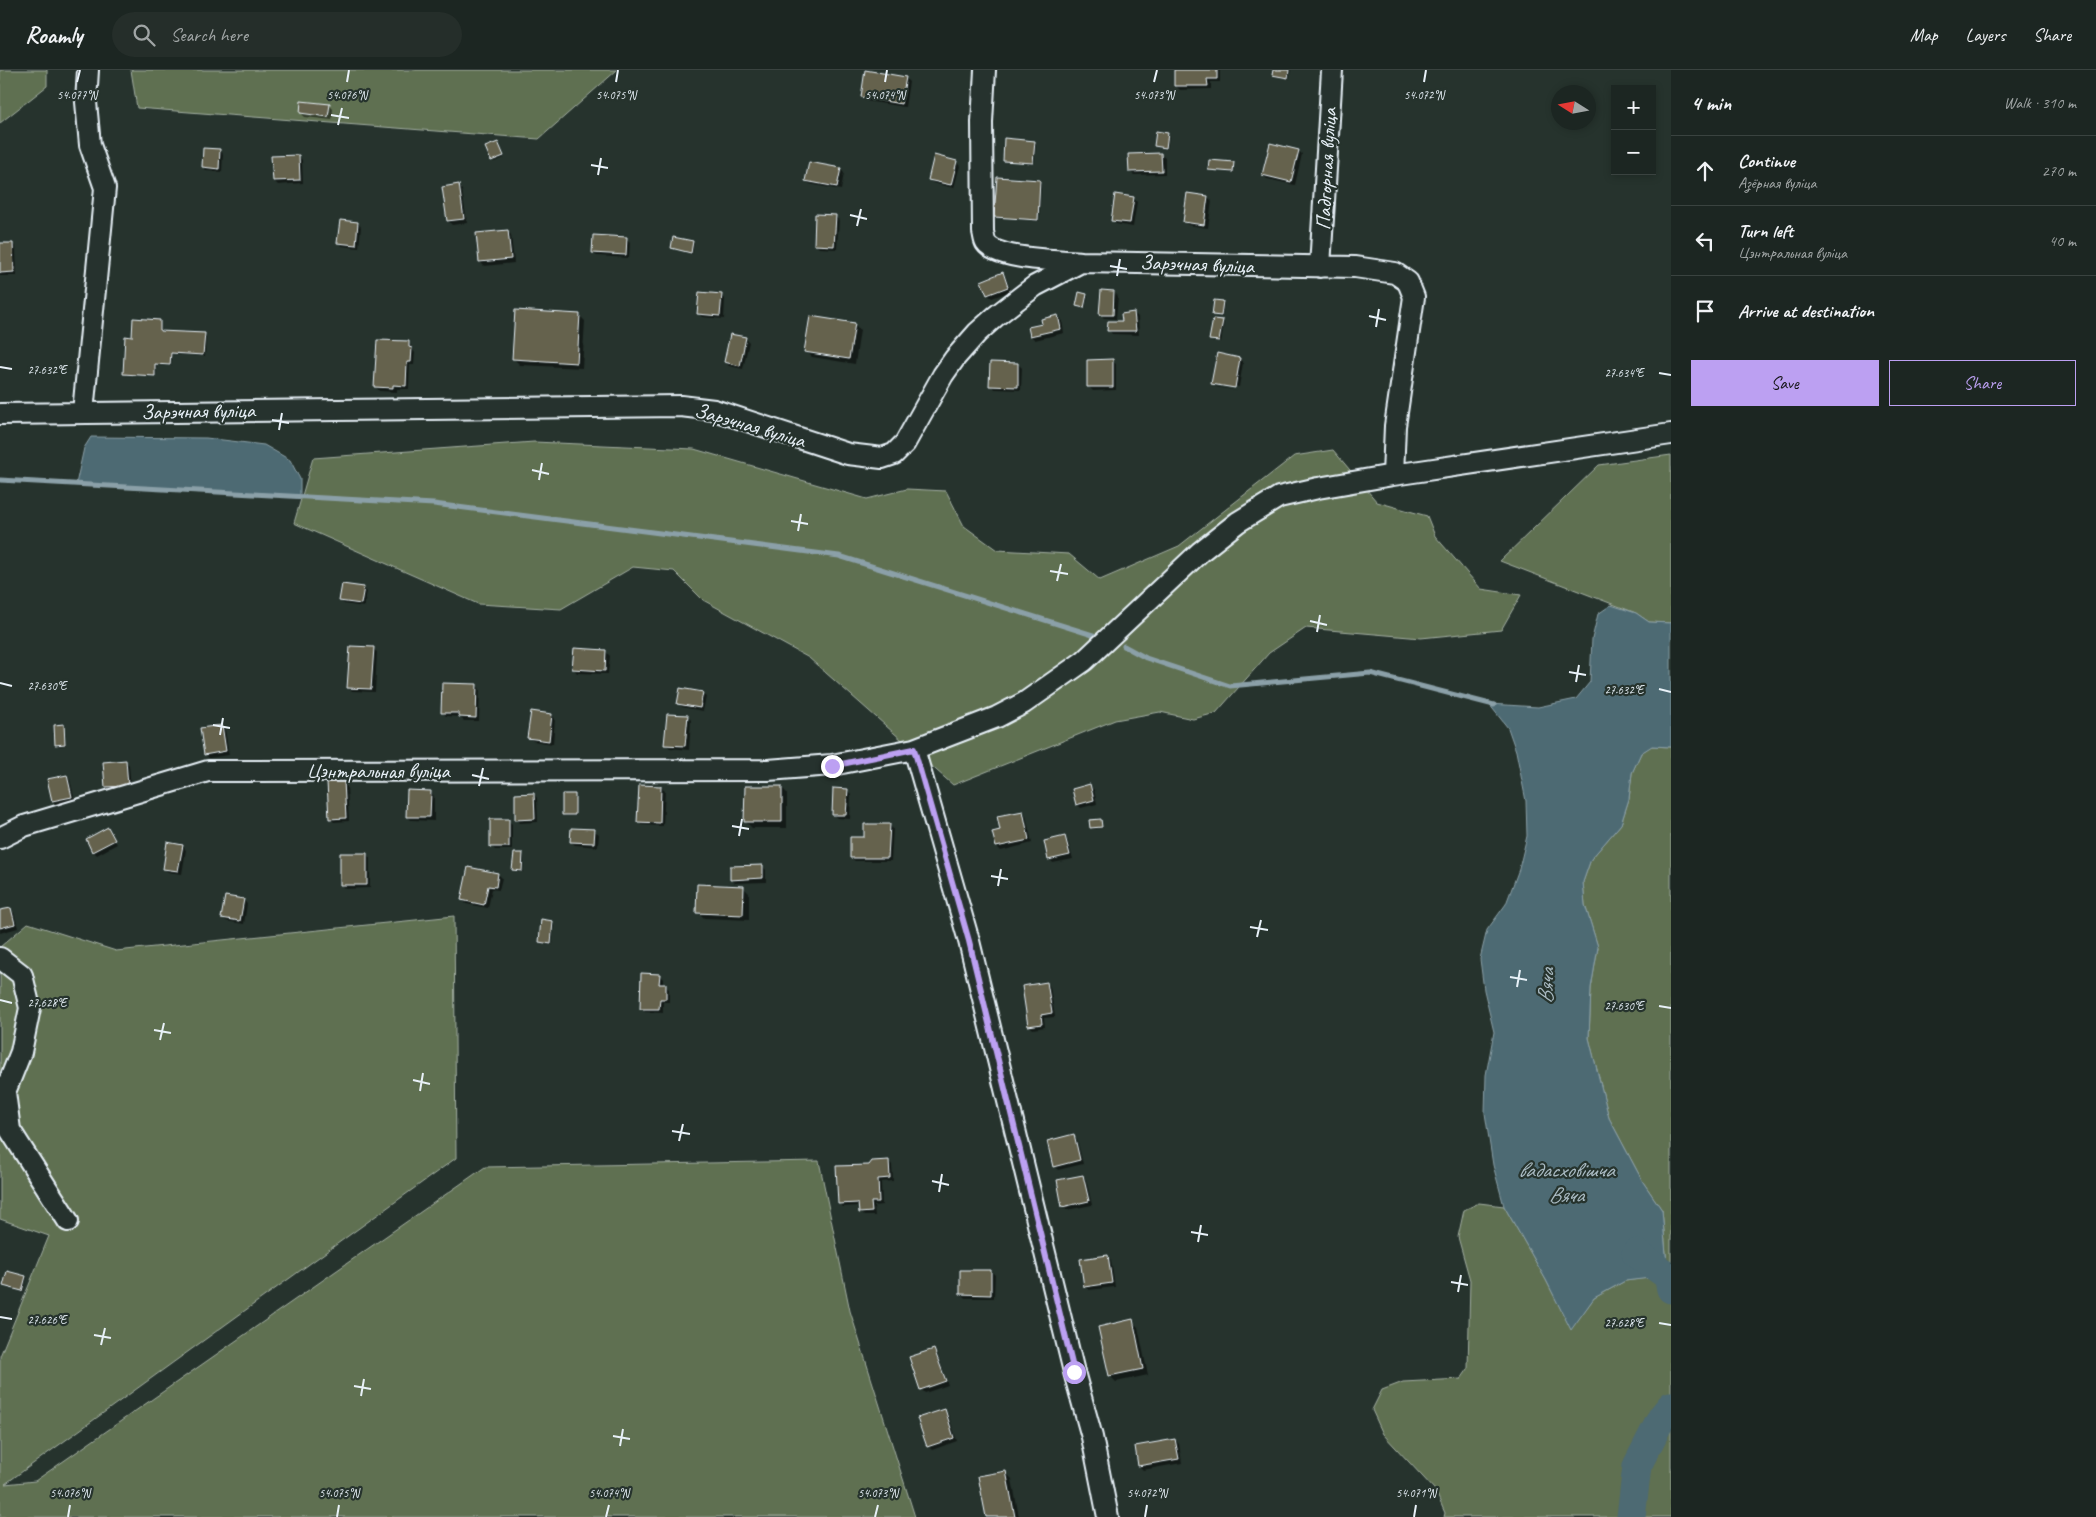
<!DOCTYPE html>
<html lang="en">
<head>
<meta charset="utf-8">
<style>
  :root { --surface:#1c2622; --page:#252e2a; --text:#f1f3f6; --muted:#a0a5a5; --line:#3a4340; --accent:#bca0f2 }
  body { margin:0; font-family:Caveat,sans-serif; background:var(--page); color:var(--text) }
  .controls { position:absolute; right:15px; top:15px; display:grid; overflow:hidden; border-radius:0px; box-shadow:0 2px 8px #0003 }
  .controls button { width:45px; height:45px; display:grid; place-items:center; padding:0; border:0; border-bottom:1px solid var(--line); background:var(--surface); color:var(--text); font:25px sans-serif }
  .compass { position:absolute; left:1551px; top:15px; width:45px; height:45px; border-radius:50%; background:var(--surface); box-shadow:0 2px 8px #0003; rotate:281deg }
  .stop { position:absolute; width:15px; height:15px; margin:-11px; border:4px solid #bca0f2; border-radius:50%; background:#fff }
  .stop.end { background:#bca0f2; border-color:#fff; box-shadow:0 1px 5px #0008 }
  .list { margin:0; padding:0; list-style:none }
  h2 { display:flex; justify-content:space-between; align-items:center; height:65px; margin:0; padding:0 20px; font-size:21px }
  h2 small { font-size:16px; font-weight:400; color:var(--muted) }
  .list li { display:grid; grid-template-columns:32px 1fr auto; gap:15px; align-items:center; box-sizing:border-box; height:70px; padding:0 20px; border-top:1px solid var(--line) }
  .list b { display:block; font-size:19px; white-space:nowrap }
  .list p { margin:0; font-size:16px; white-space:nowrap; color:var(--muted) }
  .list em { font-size:16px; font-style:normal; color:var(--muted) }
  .actions { display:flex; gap:10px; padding:15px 20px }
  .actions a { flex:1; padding:11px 0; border:1px solid var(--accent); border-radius:0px; text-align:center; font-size:18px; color:var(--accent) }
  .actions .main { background:var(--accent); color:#111 }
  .icon { flex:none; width:28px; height:28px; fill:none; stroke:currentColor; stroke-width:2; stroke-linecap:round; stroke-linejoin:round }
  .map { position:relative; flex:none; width:1671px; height:1447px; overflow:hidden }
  header { display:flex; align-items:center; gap:30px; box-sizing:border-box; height:70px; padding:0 25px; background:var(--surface); border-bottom:1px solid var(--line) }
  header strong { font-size:24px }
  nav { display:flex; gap:28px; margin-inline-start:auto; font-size:18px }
  .search { width:350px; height:45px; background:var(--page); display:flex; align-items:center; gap:12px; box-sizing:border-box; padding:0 18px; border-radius:28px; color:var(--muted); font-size:19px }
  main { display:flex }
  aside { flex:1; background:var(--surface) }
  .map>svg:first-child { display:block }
</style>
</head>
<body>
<header>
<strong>Roamly</strong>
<div class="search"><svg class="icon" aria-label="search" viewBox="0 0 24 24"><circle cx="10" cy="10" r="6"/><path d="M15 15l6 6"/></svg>Search here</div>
<nav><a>Map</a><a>Layers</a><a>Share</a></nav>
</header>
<main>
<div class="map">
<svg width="1671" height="1447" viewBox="0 0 1671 1447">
  <rect width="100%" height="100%" fill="#26332d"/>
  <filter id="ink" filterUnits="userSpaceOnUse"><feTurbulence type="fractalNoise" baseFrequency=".02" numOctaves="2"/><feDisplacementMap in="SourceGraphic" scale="10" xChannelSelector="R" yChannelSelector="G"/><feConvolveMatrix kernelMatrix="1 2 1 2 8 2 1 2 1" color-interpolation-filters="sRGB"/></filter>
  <g filter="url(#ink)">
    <path fill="#5f6f51" stroke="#a4b0a4" d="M0 0H47V16L0 53Z
      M131 0H617L539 69 137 38Z
      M534 372 694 379 867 429 907 419 946 421 964 456 997 480 1069 484 1100 510 1179 476 1294 386 1333 380 1377 432 1427 446 1435 466 1481 519 1521 525 1501 560 1421 568 1306 558 1269 583 1216 643 1193 649 1160 642 1115 650 953 715 809 588 703 530 674 501 633 497 561 539 478 534 294 453 313 388Z
      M1671 385V553L1649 552 1636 543 1500 491 1599 395Z
      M1651 676 1671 677V1447H1444L1445 1443 1435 1420 1383 1364 1372 1340 1382 1320 1403 1312 1461 1309 1468 1299 1470 1210 1458 1167 1464 1140 1479 1133 1504 1136 1546 1210 1571 1259 1594 1228 1625 1211 1668 1205 1662 1140 1643 1112 1609 1048 1589 968 1591 918 1598 877 1585 835 1583 812 1591 789 1621 754 1629 729 1632 703 1641 683Z
      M454 846 456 1088 5 1414 35 1411 485 1097 819 1091 850 1241 915 1447H0V1286L49 1166 0 1149V877L28 853 116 881Z"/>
    <path fill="#4d6a73" stroke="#8ba0a8" d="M91 367 206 368 264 375 290 390 300 409V427L76 414 84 378Z
      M1611 535 1636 543 1649 552 1671 553V677L1652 676 1641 683 1632 703 1629 729 1621 754 1591 789 1583 812 1585 835 1598 877 1591 918 1589 968 1609 1048 1643 1112 1662 1140 1668 1206 1625 1211 1594 1228 1571 1260 1546 1210 1504 1136 1493 1095 1485 1043 1486 1005 1494 962 1484 920 1480 889 1487 860 1506 834 1519 799 1527 766 1526 731 1516 681 1508 658 1489 634 1538 637 1576 629 1590 612 1592 569 1598 544Z"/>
    <path fill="#0007" d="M1175 0H1220V12H1211V19L1180 20 1176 16Z
      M1274 0H1291L1289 9 1275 6Z
      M905 8 909 12 905 37 866 31 862 27Z
      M329 35 333 39 332 50 305 47 301 43Z
      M1168 64 1169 66 1167 79 1157 77 1155 76Z
      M1034 72 1036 74 1034 94 1004 91Z
      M499 75 504 88 494 92 487 78Z
      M220 80 223 84 222 102 207 101 203 97Z
      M1298 81 1302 84 1295 115 1267 109 1263 105Z
      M1161 85 1165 88V104L1134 105 1130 102Z
      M298 86 302 90 303 113 278 115 274 111Z
      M956 92 960 96 954 118 933 113 929 109Z
      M1233 94 1234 103 1210 100Z
      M840 99 844 103 841 120 810 114 806 111Z
      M1040 111 1041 113 1039 151 995 147Z
      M458 116 462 120 467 153 452 155 448 151 444 118Z
      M1208 127 1212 131 1208 158 1188 155 1184 151Z
      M1133 128 1137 132 1133 157 1116 154 1112 150Z
      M835 147 839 150 837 179 819 178 815 174Z
      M358 153 361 157 359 178 342 176 339 172Z
      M507 161 511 165 514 193 484 196 480 192Z
      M626 168 630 172 629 188 597 186 593 183Z
      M693 172 694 174 692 184 672 178Z
      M13 174 16 178 17 206H0V175Z
      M1003 204 1006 208 1011 221 992 228 988 225 983 211Z
      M1114 222 1118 226 1116 249 1104 248 1100 244Z
      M721 225 725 229 724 249 702 247 699 244Z
      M1086 225 1088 226 1085 238 1079 237 1077 235Z
      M1222 232 1224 233 1222 247 1215 246 1213 244Z
      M1134 243 1138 247 1139 265 1112 264 1109 260Z
      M579 245 585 251 582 298 520 295 514 289Z
      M1058 246 1062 250 1064 263 1035 270 1031 266 1029 258 1043 255Z
      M160 251 161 262 204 265 206 266 205 286 172 284 171 296 157 295 156 306 126 305 124 303Z
      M1222 251 1224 253 1221 272 1212 271 1211 269Z
      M854 254 860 260 855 294 812 287 806 281Z
      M745 268 749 272 743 299 729 296 725 292Z
      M409 273 415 283 414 295H410L409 319H397V322L379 321 376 317Z
      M1240 289 1243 293 1239 317 1215 313V316L1238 321 1216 317 1213 313Z
      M1112 291 1116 294V320L1093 321 1089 317Z
      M1018 294 1022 298 1021 320 994 319 991 315Z
      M363 518 367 522 364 537 344 534 341 530Z
      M373 579 377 582 375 622 352 621 348 617Z
      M606 582 610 586 608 604 577 603 574 599Z
      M476 615 480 619 479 651H464L460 647 446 646 442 642Z
      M702 624 706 627 703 641 682 637 678 633Z
      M552 645 555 649 553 674 533 671 529 667Z
      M687 646 691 650 689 680 670 678 666 675Z
      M63 655 66 675 58 676 57 674Z
      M221 656 225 660 229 685 209 688 205 684Z
      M125 691 129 695 131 719 110 721 106 717Z
      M67 706 70 710 75 731 57 735 53 731 49 710Z
      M344 712 347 716 349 751 334 752 330 748Z
      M1090 716 1094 720 1097 734 1081 738 1077 734Z
      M661 717 665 721 663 756 642 755 638 751Z
      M781 717 787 723V758H752L746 752Z
      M847 720 851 724 850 749 837 748 833 744Z
      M430 722 434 726V751L411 750 407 746Z
      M534 724 537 728 538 752 520 753 517 749Z
      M575 725 576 746H565L563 744Z
      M1022 742 1026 746 1032 773 1001 781 997 777 994 762 1002 761Z
      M508 750 512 754V780H495L491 776Z
      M1101 750 1103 758 1093 759 1091 758Z
      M889 755 893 759 891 791H855L851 788 865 768Z
      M108 759 117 774 97 785 93 781Z
      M595 761 599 764 598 777 575 775 571 772Z
      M1065 768 1068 772 1073 789 1053 793 1050 789Z
      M182 776 186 780 182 804 168 802 164 798Z
      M366 784 370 788V818L345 819 341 815Z
      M523 785 524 786 523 802 515 801 513 799Z
      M762 796 766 800V812L735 813 731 809Z
      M469 799 498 804 502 808 499 820 492 819 488 838 466 834 463 830Z
      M743 817 749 823V850L704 848 698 842Z
      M243 830 247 834 244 854 226 851 223 847Z
      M10 839 14 843 18 858 0 863V842Z
      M552 852 554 853 552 875 542 873 540 872Z
      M659 905 663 909V915L669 919V932H663V943L645 942 642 938Z
      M1047 913 1050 917 1055 947 1044 948 1045 957 1033 959 1029 955Z
      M1073 1066 1077 1070 1083 1094 1058 1100 1054 1096Z
      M889 1091 892 1095 893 1111 881 1112 882 1135 874 1136 875 1146H864L860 1142V1136L843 1137 839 1133 870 1096Z
      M1083 1106 1086 1110 1092 1135 1067 1140 1063 1136Z
      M1107 1186 1111 1190 1115 1217 1089 1220 1085 1217Z
      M991 1201 995 1205 994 1228H965L961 1224Z
      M25 1207 27 1208 23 1222 5 1216Z
      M1132 1251 1138 1257 1148 1305 1116 1312 1110 1306 1100 1258Z
      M934 1280 937 1284 948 1315 925 1323 921 1319Z
      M944 1341 948 1344 957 1371 932 1380 928 1376Z
      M1175 1370 1179 1374 1182 1393 1143 1400 1139 1396 1136 1377Z
      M1006 1403 1012 1409 1019 1447H987Z"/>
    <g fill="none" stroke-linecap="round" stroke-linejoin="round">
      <path stroke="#8ba0a8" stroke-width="5" d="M0 410 434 434 839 486 1096 566
        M1124 576 1146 588 1230 616 1370 603 1494 635"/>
      <path stroke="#4d6a73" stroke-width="29" d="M1636 1183 1668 1206 1671 1219
        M1631 1447 1637 1396 1662 1347 1671 1336"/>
    </g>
    <path fill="#65624e" stroke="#e8f1f8" d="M865 0 906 7 901 34 861 27Z
      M1174 0H1217V9H1207L1208 16H1174Z
      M1273 0H1289L1288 8 1272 5Z
      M301 31 330 34 328 47 300 43Z
      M1156 61 1168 63 1166 78 1154 76Z
      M1004 68 1035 71 1033 93 1003 91Z
      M498 72 504 86 491 91 485 77Z
      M1270 73 1299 80 1291 112 1262 105Z
      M203 78 220 79 219 99 202 97Z
      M1161 83 1162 101 1129 102 1128 84Z
      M299 85 300 110 273 111 271 86Z
      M934 85 957 91 951 115 928 110Z
      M1209 90 1234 92 1233 102 1208 100Z
      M809 92 841 98 837 117 805 111Z
      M997 107 1040 110 1038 150 994 147Z
      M459 114 464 149 447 151 442 117Z
      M1187 123 1208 126 1204 155 1183 152Z
      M1115 124 1134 127 1130 153 1111 151Z
      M815 144 836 145 834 176 814 175Z
      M340 150 358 152 356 175 337 173Z
      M508 160 511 189 479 192 476 163Z
      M593 165 627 167 626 185 592 183Z
      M673 167 693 171 691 183 671 178Z
      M0 173H13L14 202 0 203Z
      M1003 202 1008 217 987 225 981 211Z
      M1101 220 1114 221 1113 245H1099Z
      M699 222 722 224 720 246 697 244Z
      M1079 222 1087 224 1084 238 1076 236Z
      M1214 230 1223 231 1221 246 1212 245Z
      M515 240 580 244 577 293 512 289Z
      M1134 242 1136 261H1107L1108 251H1122L1121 244Z
      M1058 245 1061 259 1030 266 1028 257 1042 254 1041 249Z
      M810 246 855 253 849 289 804 282Z
      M133 248 160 250V261L205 263 203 285 171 283 170 295 155 294V306L123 304 125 266 132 267Z
      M1213 249 1223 250 1219 271 1209 270Z
      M730 264 746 267 740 296 724 292Z
      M377 270 409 271V277L412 278 411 292H407L406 316 393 315V318L374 317Z
      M1217 283 1240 288 1235 318 1211 314Z
      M1113 289V317H1087V290Z
      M990 292 1018 293V317L989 316Z
      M342 514 364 517 361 534 339 531Z
      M350 576 374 577 371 619 347 618Z
      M574 578 606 580 605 601 572 599Z
      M442 613 477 614 476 648 459 647V643H441Z
      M680 618 703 622 700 638 677 634Z
      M531 641 552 644 549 671 527 668Z
      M667 644 688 645 685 676 664 675Z
      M64 654 65 674 55 675 54 655Z
      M222 655 226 681 204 685 200 658Z
      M126 690 128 716 105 717 103 692Z
      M67 705 72 727 52 731 47 709Z
      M344 711 346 748 329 749 327 712Z
      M1090 714 1094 730 1076 735 1072 719Z
      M639 715 661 716 660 753 637 752Z
      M745 716H782V752H744Z
      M833 718 848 719 846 745H832Z
      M407 720 431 721 430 747H406Z
      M534 723 535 749 515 750V724Z
      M562 724H575V745H562Z
      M1023 741 1029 770 996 777 992 762 1000 760 997 746Z
      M490 749H509V777H490Z
      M1101 749 1102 757 1090 758 1089 750Z
      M864 754H890L888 788H850V767H864Z
      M108 757 115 770 92 782 86 769Z
      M571 758 595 759 594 773 570 772Z
      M1065 766 1070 785 1048 790 1044 771Z
      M167 772 183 775 178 801 163 799Z
      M340 783H367V815H340Z
      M514 783H523L522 801 512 800Z
      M763 795V808L730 810V796Z
      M468 797 498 803 496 817 488 816 484 835 461 830Z
      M697 814 744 816 743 845 696 843Z
      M225 826 244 829 240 851 221 848Z
      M11 838 15 854 0 858V840Z
      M541 849 553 851 551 874 539 872Z
      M641 903 660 904 659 914H666V929H660L659 939H640Z
      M1047 912 1052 943 1041 945 1042 954 1028 956 1022 916Z
      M1074 1064 1080 1090 1053 1097 1047 1071Z
      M889 1090 890 1108 878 1109 879 1132H871L872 1142 859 1143 858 1133 838 1134 836 1096 869 1095 872 1091Z
      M1083 1105 1089 1131 1062 1137 1057 1110Z
      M1108 1185 1112 1213 1084 1217 1080 1189Z
      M960 1200H991V1225L960 1224Z
      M7 1201 26 1206 22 1221 3 1216Z
      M1133 1249 1143 1299 1109 1306 1098 1257Z
      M934 1279 946 1311 920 1320 909 1287Z
      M945 1339 954 1368 927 1377 917 1348Z
      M1175 1369 1179 1389 1138 1396 1135 1376Z
      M1006 1401 1015 1447H986L978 1406Z"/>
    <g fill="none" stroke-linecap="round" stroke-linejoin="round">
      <defs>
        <path id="minor" d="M985 0 982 52 983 162C984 165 984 170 986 173 997 190 1061 190 1081 192
          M1320 197 1332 0
          M83 342 105 118 90 75 86 32 88 0
          M0 344 681 336 714 340 848 384 882 388 894 384 905 373 943 305 955 288 977 263 996 246 1035 216 1081 192 1355 197 1395 203 1408 212 1414 227 1395 356 1393 405
          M914 679 969 871 1074 1302 1092 1367 1108 1447
          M0 768 24 756 208 701 768 700 832 695 914 679 997 647 1024 633 1084 591 1200 482 1238 452 1279 427 1318 418 1393 405 1671 364
          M0 888 22 905 30 938 21 982 5 1022 10 1060 68 1151"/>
      </defs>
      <use href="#minor" stroke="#e8f1f8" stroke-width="24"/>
      <use href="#minor" stroke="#26332d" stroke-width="20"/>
    </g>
  </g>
  <g fill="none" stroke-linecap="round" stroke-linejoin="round" filter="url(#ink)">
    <path stroke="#bca0f2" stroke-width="6" d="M832 696 914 679 969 871 1074 1302"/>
  </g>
  <path fill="none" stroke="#e8f1f8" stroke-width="2" d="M77 12 80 0M347 12 349 0M616 12 618 0M885 12 887 0M1154 12 1157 0M1424 12 1426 0M331 45 349 48M338 55 342 38M591 95 608 98M598 105 601 88M850 145 867 149M857 156 861 139M1110 196 1127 199M1117 206 1120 189M1369 246 1386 250M1376 257 1379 239M0 297 12 299M1659 303 1671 305M272 350 289 353M279 360 282 343M532 400 549 404M539 410 542 393M791 451 808 454M798 461 801 444M1050 501 1068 504M1057 511 1061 494M1310 551 1327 555M1317 562 1320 545M1569 602 1586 605M1576 612 1579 595M0 613 12 616M1659 619 1671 622M213 655 230 658M220 665 223 648M472 705 489 709M479 716 483 698M732 756 749 759M739 766 742 749M991 806 1008 809M998 816 1001 799M1250 857 1268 860M1257 867 1261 850M1510 907 1527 910M1517 917 1520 900M0 930 12 933M1659 936 1671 938M154 960 171 963M160 970 164 953M413 1010 430 1014M420 1021 423 1003M672 1061 690 1064M679 1071 683 1054M932 1111 949 1115M939 1122 942 1104M1191 1162 1208 1165M1198 1172 1201 1155M1451 1212 1468 1215M1458 1222 1461 1205M0 1247 12 1249M1659 1253 1671 1255M94 1265 111 1268M101 1275 105 1258M354 1316 371 1319M361 1326 364 1309M613 1366 630 1369M620 1376 623 1359M68 1447 70 1435M337 1447 339 1435M606 1447 609 1435M875 1447 878 1435M1145 1447 1147 1435M1414 1447 1416 1435"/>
  <g text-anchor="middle" stroke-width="4.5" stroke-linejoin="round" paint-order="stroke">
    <g font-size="21" fill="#e8f1f8" stroke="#26332d">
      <text transform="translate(1326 99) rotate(-87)" y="7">Падгорная вуліца</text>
      <text transform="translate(1197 194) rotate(2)" y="7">Зарэчная вуліца</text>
      <text transform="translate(198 341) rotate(-1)" y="7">Зарэчная вуліца</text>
      <text transform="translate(750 355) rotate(16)" y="7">Зарэчная вуліца</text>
      <text x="378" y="708">Цэнтральная вуліца</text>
    </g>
    <g font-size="22" font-style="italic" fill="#aabbc3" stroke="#26332d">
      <text transform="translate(1545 916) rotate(-87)" y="8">Вяча</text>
      <text x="1566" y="1107">вадасховішча<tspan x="1566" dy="25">Вяча</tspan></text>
    </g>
  </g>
  <g font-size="12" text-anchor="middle" fill="#e8f1f8" stroke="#26332d" stroke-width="4.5" stroke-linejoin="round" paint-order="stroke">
    <text x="77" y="29">54.077°N</text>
    <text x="347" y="29">54.076°N</text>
    <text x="616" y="29">54.075°N</text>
    <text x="885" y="29">54.074°N</text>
    <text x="1154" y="29">54.073°N</text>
    <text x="1424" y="29">54.072°N</text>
    <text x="47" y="304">27.632°E</text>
    <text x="1624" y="307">27.634°E</text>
    <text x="47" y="620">27.630°E</text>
    <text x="1624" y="624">27.632°E</text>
    <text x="47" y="937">27.628°E</text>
    <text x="1624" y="940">27.630°E</text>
    <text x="47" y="1254">27.626°E</text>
    <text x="1624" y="1257">27.628°E</text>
    <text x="70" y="1427">54.076°N</text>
    <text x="339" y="1427">54.075°N</text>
    <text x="609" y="1427">54.074°N</text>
    <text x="878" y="1427">54.073°N</text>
    <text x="1147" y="1427">54.072°N</text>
    <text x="1416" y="1427">54.071°N</text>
  </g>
</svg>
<div class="controls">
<button>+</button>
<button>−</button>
</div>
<svg class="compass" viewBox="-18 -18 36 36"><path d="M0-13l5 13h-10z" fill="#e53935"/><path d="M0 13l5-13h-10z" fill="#a0a5a5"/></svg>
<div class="stop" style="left:1074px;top:1302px"></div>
<div class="stop end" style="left:832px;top:696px"></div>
</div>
<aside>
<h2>4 min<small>Walk · 310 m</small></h2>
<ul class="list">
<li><svg class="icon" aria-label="ahead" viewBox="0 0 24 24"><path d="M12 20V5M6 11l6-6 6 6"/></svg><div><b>Continue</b><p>Азёрная вуліца</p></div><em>270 m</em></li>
<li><svg class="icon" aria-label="left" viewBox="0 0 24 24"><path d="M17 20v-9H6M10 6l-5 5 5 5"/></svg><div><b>Turn left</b><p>Цэнтральная вуліца</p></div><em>40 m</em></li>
<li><svg class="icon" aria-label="arrive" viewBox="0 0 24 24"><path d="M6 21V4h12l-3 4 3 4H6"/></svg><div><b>Arrive at destination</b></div></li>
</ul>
<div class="actions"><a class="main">Save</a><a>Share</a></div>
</aside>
</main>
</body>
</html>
